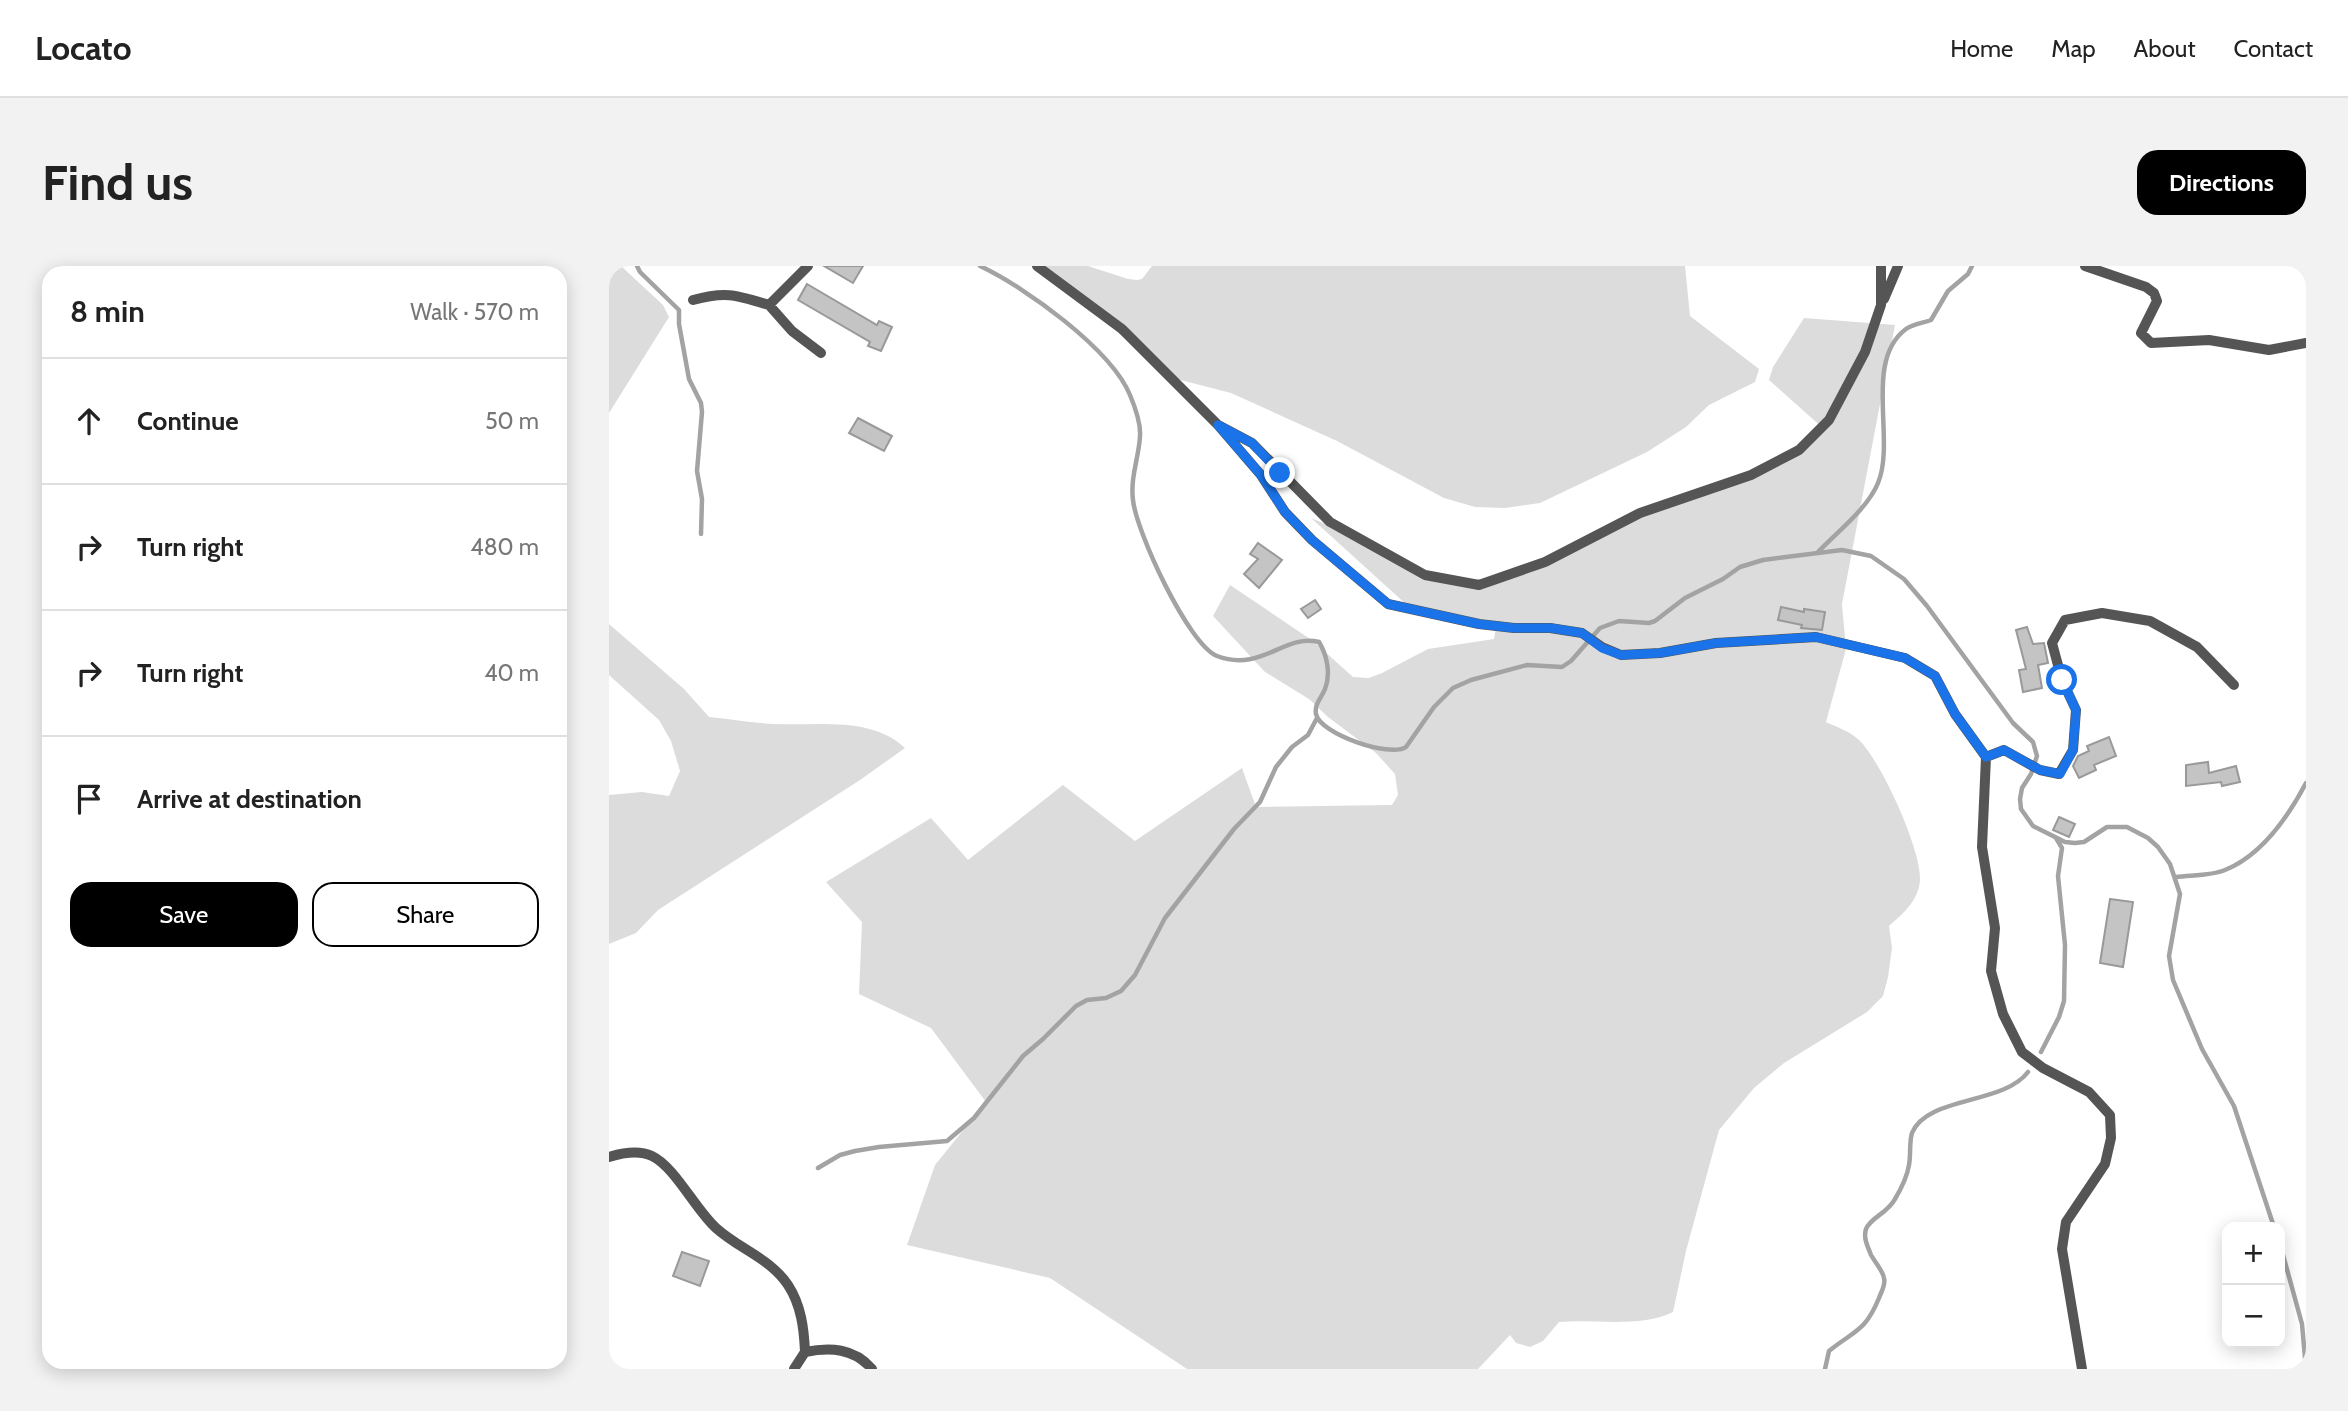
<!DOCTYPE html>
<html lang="en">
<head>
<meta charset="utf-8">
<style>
  :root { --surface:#fff; --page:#f2f2f2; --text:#222; --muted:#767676; --line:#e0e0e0; --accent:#000 }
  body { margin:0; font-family:Cabin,sans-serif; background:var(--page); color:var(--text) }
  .controls { position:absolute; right:21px; bottom:21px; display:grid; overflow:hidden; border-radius:14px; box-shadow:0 4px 18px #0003 }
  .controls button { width:63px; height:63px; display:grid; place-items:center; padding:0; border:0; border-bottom:2px solid var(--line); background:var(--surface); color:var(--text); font:35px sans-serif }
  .stop { position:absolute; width:21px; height:21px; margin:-16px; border:5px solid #1a73e8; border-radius:50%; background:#fff }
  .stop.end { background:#1a73e8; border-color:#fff; box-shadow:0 2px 7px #0008 }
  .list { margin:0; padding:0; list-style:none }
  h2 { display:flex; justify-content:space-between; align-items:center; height:91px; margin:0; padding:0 28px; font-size:30px }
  h2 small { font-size:23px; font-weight:400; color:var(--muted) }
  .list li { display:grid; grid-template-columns:46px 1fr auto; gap:21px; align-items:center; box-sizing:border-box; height:126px; padding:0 28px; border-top:2px solid var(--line) }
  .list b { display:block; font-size:26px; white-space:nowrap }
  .list em { font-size:23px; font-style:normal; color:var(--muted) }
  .actions { display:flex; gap:14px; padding:21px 28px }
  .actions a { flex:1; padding:16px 0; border:2px solid var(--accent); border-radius:21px; text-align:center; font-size:24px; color:var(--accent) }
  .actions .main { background:var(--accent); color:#fff }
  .icon { flex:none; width:38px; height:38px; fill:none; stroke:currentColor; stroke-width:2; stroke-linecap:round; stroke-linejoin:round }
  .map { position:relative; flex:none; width:1697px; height:1103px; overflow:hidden; border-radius:21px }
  header { display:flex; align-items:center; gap:42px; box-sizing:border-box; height:98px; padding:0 35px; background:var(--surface); border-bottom:2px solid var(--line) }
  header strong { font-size:33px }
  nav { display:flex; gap:38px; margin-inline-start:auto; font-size:24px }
  .intro { display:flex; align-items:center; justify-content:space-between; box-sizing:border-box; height:168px; padding:0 42px }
  h1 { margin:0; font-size:49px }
  .button { padding:18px 32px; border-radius:21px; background:var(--accent); color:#fff; font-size:24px; font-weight:700 }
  main { display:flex; gap:42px; padding:0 42px }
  aside { flex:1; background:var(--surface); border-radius:21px; box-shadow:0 4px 18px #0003 }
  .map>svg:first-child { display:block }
</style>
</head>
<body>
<header>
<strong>Locato</strong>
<nav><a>Home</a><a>Map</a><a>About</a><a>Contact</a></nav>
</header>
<div class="intro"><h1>Find us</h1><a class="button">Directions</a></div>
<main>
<aside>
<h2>8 min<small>Walk · 570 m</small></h2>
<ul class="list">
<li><svg class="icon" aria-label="ahead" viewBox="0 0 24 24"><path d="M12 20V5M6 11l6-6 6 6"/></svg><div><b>Continue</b></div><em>50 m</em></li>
<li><svg class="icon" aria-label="right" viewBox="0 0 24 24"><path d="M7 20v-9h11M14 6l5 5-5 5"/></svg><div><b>Turn right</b></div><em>480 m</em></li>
<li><svg class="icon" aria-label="right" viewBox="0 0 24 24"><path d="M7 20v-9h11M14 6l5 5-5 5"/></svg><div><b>Turn right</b></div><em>40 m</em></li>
<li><svg class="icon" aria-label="arrive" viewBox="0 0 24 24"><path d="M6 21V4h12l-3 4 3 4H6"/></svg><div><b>Arrive at destination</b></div></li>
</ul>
<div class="actions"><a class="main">Save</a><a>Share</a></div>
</aside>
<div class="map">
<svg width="1697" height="1103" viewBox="0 0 1697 1103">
  <rect width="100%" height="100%" fill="#fff"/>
  <path fill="#dcdcdc" d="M0 0H12L54 39 60 51 0 147Z
    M433 0H479L519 13 528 14 533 13 543 0H1076L1081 50 1150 103 1146 116 1100 139 1077 161 1038 186 931 237 896 242 866 241 835 232 728 175 622 127 560 111Z
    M1195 52 1286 59 1233 338 1237 383 1217 456C1228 461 1242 466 1250 474 1272 495 1311 581 1311 612 1311 633 1295 647 1280 660L1283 682 1279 711 1274 730 1258 746 1175 797 1145 822 1110 864 1077 985 1064 1046C1033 1062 986 1053 950 1056L934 1075 921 1081 907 1077 901 1069 869 1103H578L441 1012 298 979 326 899 377 836 322 762 250 728 253 656 217 616 322 552 359 594 454 519 526 575 633 502 647 541 783 539 789 529 786 508 767 487 719 451 700 433 656 406 604 350 621 319 704 375 744 411 760 412 773 407 819 383 885 373 887 361 799 340 702 252 759 276 829 312 855 315 911 308 1022 255 1178 191 1216 164 1160 114 1164 101Z
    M0 358 75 423 100 451C122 453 143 457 165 458 209 460 262 450 296 482L251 514 49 644 27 667 0 678V529L33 526 60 530 71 505 62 475 50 454 0 409Z"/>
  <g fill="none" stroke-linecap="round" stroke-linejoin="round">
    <path stroke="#a3a3a3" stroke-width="4.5" d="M28 0 31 6 70 44V58L80 113 92 137 93 146 88 205 93 233 92 268
      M371 0C416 21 502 83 521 129 526 141 532 157 531 170 530 191 521 212 524 234 527 265 579 378 608 390 652 407 676 367 710 376 718 389 722 408 716 423 713 431 705 438 707 448 711 468 781 492 797 481L825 441 844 422 862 414 918 399 953 401 962 395 991 362 1010 355 1040 357 1046 355 1076 332 1114 313 1131 301 1154 294 1233 284 1262 290 1295 313 1318 340 1404 457 1424 476 1428 490 1422 508 1413 522 1411 533 1412 543 1424 560 1456 576 1466 577 1475 576 1498 561H1518L1539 572 1549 581 1561 598 1571 628 1560 690 1564 714 1593 783 1625 840 1665 961
      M1209 286C1228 266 1259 242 1269 217 1287 174 1254 95 1297 63 1304 58 1314 57 1322 54L1339 25 1359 8 1363 0
      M1567 611C1582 609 1602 610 1616 604 1653 589 1679 551 1697 517
      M1432 786 1450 751 1455 735 1456 679 1449 610 1453 582 1447 572
      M209 902 231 889 246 885 270 881 338 875 365 852 414 790 434 773 467 740 478 734 497 732 512 725 526 709 556 652 625 563 651 536 667 501 683 481 699 469 708 452
      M1671 978 1693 1058 1697 1103
      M1216 1103 1220 1085C1246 1064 1256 1066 1270 1032 1272 1026 1277 1019 1275 1012 1274 1005 1266 996 1262 989 1259 981 1254 972 1257 963 1261 952 1279 947 1286 933 1292 923 1298 911 1300 899 1302 889 1300 876 1303 867 1318 830 1394 839 1419 806"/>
  </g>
  <path fill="#c4c4c4" stroke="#999" stroke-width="2" d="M215 0H254L244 17Z
    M198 18 268 59 270 55 283 61 272 85 259 80 261 76 189 34Z
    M249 152 283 170 275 185 240 167Z
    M649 277 673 294 650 322 635 308 649 293 641 288Z
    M706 334 712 343 699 352 692 343Z
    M1172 341 1195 346V343L1216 346 1213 364 1192 362 1193 359 1169 354Z
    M1418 361 1424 378 1435 377 1439 397 1429 399 1433 422 1414 426 1410 404 1417 403 1407 364Z
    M1500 471 1507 490 1485 499 1487 504 1470 512 1464 500 1469 490 1480 485 1478 480Z
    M1599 496 1600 507 1627 500 1631 516 1613 520 1612 516 1577 520V499Z
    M1450 551 1466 558 1460 571 1444 564Z
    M1501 633 1524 636 1514 701 1491 697Z
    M73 986 100 995 91 1020 64 1010Z"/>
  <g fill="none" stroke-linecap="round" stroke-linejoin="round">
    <path stroke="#555" stroke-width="10" d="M428 0 513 63 609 159 643 177 721 256 816 309 870 319 936 296 1031 247 1142 209 1190 184 1220 154 1256 86 1272 39V0
      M1476 0 1537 21 1545 27 1548 35 1532 67 1542 77 1600 74 1660 84 1697 77
      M1275 33 1289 0
      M84 34C117 25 127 29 160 39L199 0
      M160 39 183 65 212 87
      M609 159 652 209 676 246 703 274 779 338 870 358 905 362H941L973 367 993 381 1012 389 1051 387 1107 377 1207 371 1296 392 1326 410 1346 448 1377 491 1373 581 1386 662 1382 705 1394 748 1413 786 1434 802 1480 826 1501 849 1502 872 1496 898 1457 956 1453 983 1473 1103
      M1377 491 1395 484 1431 504 1450 508 1464 484 1467 444 1453 414 1443 377 1456 354 1493 347 1541 355 1588 381 1625 419
      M0 891C13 887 30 884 43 890 66 901 86 943 107 962 130 983 161 992 179 1019 192 1039 195 1062 196 1086
      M185 1103 196 1086C221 1081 245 1082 263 1103"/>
  </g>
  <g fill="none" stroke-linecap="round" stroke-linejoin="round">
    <path stroke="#1a73e8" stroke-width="9" d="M671 207 643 177 609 159 652 209 676 246 703 274 779 338 870 358 905 362H942L973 367 993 382 1012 389 1051 387 1107 377 1207 371 1296 392 1326 410 1346 448 1377 491 1395 484 1431 504 1451 508 1464 484 1467 444 1453 414"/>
  </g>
</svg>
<div class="controls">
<button>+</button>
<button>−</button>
</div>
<div class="stop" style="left:1453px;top:414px"></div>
<div class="stop end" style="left:671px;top:207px"></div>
</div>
</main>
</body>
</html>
